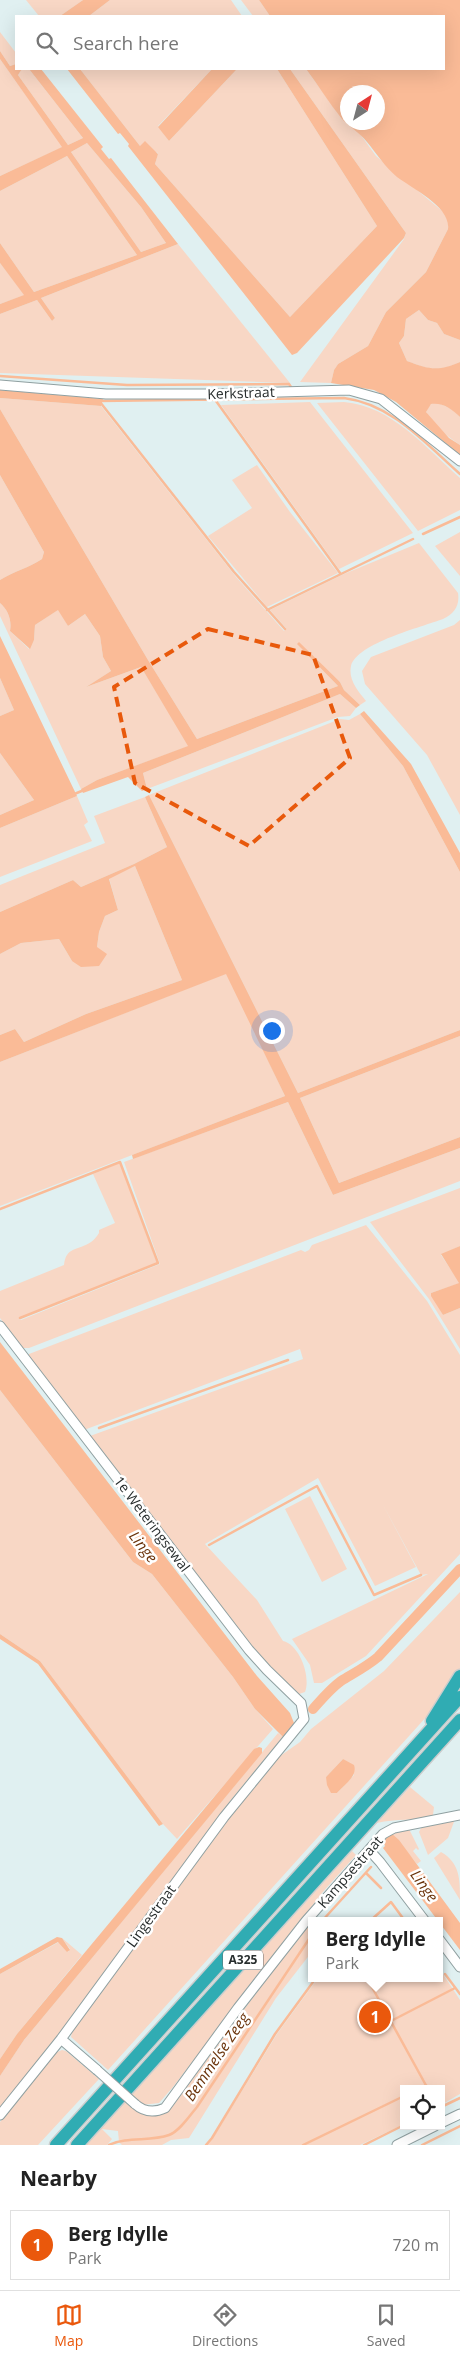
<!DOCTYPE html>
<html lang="en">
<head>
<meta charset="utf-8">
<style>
  :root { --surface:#fff; --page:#f2f2f2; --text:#222; --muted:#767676; --line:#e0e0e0; --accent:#ea580c }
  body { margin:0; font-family:"Open Sans",sans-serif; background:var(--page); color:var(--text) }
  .controls { position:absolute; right:15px; bottom:15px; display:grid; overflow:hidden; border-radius:0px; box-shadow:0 5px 20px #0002 }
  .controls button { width:45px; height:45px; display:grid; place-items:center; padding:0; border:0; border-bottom:1px solid var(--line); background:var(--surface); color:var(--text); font:25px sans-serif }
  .compass { position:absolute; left:340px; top:85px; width:45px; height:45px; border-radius:50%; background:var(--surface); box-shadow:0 5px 20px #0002; rotate:36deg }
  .you { position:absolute; left:271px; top:1030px; width:18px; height:18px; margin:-12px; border:4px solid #fff; border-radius:50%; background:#1a73e8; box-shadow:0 0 0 8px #1a73e833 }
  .badge { display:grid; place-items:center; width:32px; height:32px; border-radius:50%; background:var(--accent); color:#fff; font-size:16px; font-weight:700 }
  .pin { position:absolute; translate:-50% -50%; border:2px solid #fff; box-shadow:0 1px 5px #0006 }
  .popup { position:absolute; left:308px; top:1917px; width:135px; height:65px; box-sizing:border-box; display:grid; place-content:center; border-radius:0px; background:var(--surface); filter:drop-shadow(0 1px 4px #0005); font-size:16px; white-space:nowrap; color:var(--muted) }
  .popup b { font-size:19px; color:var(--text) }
  .popup::after { content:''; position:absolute; left:50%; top:100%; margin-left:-10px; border:10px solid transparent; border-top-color:var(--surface) }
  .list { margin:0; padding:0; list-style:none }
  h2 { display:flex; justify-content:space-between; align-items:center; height:65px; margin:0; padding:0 20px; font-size:21px }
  h2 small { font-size:16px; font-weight:400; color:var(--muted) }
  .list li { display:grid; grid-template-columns:32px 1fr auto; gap:15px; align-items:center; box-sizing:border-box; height:70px; margin:0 10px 10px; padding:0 10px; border:1px solid var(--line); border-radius:0px }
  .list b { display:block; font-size:19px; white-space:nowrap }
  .list p { margin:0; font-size:16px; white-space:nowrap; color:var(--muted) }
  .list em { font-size:16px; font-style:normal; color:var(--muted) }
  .icon { flex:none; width:28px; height:28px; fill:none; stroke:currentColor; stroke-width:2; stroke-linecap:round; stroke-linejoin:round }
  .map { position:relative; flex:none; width:460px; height:2145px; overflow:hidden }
  .search { position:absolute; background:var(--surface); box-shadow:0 5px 20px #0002; left:15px; right:15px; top:15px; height:55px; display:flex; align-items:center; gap:12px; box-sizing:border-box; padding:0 18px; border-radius:0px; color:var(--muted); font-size:19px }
  .sheet { height:145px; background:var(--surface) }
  nav { display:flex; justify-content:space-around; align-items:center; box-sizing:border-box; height:70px; border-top:1px solid var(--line); background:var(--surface); font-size:14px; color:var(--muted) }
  nav a { display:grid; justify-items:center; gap:2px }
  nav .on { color:var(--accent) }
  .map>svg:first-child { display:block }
</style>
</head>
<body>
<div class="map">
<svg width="460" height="2145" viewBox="0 0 460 2145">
  <rect width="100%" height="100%" fill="#e0f0f1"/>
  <path fill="#f8d7c5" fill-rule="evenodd" d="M26 0H83L60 16H39Z
    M110 0H231L242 16H89Z
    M241 0H259L270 16H253Z
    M0 32 16 53V64L10 66 0 51Z
    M0 59 63 147 0 176Z
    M22 69H29L83 138 68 145 18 75Z
    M80 69H212L158 126 169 141 237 69H277L377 226 290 317 155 164 158 153 140 146Z
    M290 69H306L337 112 360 134 376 156 447 215 449 221 448 229 426 272 386 312 368 346 338 364 334 370 331 383 300 382 404 239 406 233Z
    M87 143 141 207 166 243 141 252 71 152Z
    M67 156 137 255 34 292 0 243V191Z
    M178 244 290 383 0 373V314L37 300 52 321 55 318 41 298Z
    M0 263 25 295 0 304Z
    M419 310 428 320 437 323 444 334 460 340V362C438 373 428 369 407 361L399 343 404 336 406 319Z
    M0 398 101 406 236 577 284 631 286 628 270 610 344 574 419 543 458 593C460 606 454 614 443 619 422 627 357 643 351 666 348 680 358 691 366 701L360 705 344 690 340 682 297 644 338 686 197 739 148 660 0 409Z
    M310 402 413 533 339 569 221 405Z
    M344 402C392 406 426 448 460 478V510L418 531 317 403Z
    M437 402 453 410 460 417V445C448 437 433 425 426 412 428 405 430 404 437 402Z
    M257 465 290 512 338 573 267 607 208 536 252 508 232 480Z
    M0 475 44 552 42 559C29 568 14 571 0 580Z
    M460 532V576L435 546Z
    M0 603C8 610 12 620 10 631L29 649 34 640 35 625 59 609 68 626 85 614 100 636 103 657 111 671 86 687 141 667 189 746 97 780 81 789 0 616Z
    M460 620V815L427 755 365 684 362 671 371 657 454 625Z
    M0 678 14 710 0 716Z
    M340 694 356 708 350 716 338 717 147 789 143 773Z
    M360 714 403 766 460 872V1030L298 1093 149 795 340 719 349 720Z
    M0 753 34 800 0 815Z
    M77 796 88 822 84 825 92 841 0 877V828Z
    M145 797 167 847 134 864 81 887 73 880 0 912V885L105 843 94 816Z
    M135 866 182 980 86 1014 24 1042 15 1029 0 1035V954L21 943 59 939 72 961 97 947 99 932 105 916 118 910 109 878Z
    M227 973 285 1096 0 1206V1062Z
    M460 1036V1137L339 1183 300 1098Z
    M288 1102 333 1195 460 1148V1181L29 1348H23L0 1318V1291L64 1265C66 1246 78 1251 91 1242 94 1240 97 1236 99 1233V1230L115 1223 93 1174 120 1163 157 1263 19 1319 21 1320 160 1264 124 1162Z
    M460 1188V1246L441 1255 460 1283 431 1293 443 1315 460 1308V1349L429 1299 370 1222Z
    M366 1225 427 1301 460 1355V1554L366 1656 322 1683H314L310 1665 292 1639 428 1574 421 1575 382 1503 416 1567 375 1586 318 1478 205 1544 257 1600 283 1641C300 1645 311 1677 305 1692L296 1695 266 1665 90 1436 303 1359 300 1349 84 1430 28 1357 29 1354 301 1250 305 1252 309 1250 312 1245Z
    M0 1390 133 1562 152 1574 233 1677 255 1709 273 1729 177 1839 163 1824 40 1661 0 1634Z
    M310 1496 347 1569 322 1582 285 1509Z
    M460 1592V1674L446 1695 108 2070 71 2037 72 2032 232 1811 273 1761 300 1742 311 1729 384 1671ZM343 1759 354 1775 337 1793 326 1777Z
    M278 1733 283 1737 231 1800 16 2092 0 2109V2076L24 2040Z
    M410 1787 434 1807 433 1815C415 1822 396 1818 377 1823Z
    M455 1819 448 1838 428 1855 419 1832 422 1826Z
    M409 1829 419 1849 418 1850 416 1848 413 1851 421 1861 417 1864 391 1833Z
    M352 1851 356 1855 322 1893 173 2087 159 2103 142 2105 131 2095Z
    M441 1852C460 1863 460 1879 460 1900L434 1858Z
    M305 1927 311 1929V1953L276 1998 189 2138 171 2140 162 2145H122L119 2142 118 2131 102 2129 112 2139 107 2145H86L125 2102C139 2114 156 2121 172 2107Z
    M62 1938 82 1955 17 2034 0 2059V1974L59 1942 68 1952 70 1949Z
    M439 1968 460 2000V2094L441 2105V2089H404V2124L360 2145H206L213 2138 277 2034 318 1978H439Z
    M62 2050 66 2051 99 2079 38 2145H0V2122L55 2053Z"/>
  <path fill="#fabb97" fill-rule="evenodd" d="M83 0H110L89 16H60Z
    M259 0H460V340L444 334 437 323 428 320 419 310 406 319 404 336 399 343 407 361C428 369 438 372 460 362V417C452 409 442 402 431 404L426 412 449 438 460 445V455L396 402 374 390 331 383 334 370 338 364 368 346 386 312 426 272 448 229C451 207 413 189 397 177 385 167 377 154 367 142 360 133 350 127 342 119 329 103 318 85 306 69H444V16H270ZM348 92H378V122H348Z
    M0 51 10 66 16 64V69H22L18 75 68 145 83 138 29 69H41L103 147 101 149 109 159 111 158 178 244 41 298 55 318 52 321 37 300 0 314V304L24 295 0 263V243L34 292 137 255 67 156 0 191V176L62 147 0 59ZM87 143 141 207 166 243 141 252 71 152Z
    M67 69H80L140 146 145 141 158 154 155 164 290 317 377 226 277 69H290L401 226 406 233 404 238 297 353 292 355 128 146 129 144 120 133 118 134Z
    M212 69H237L169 141 158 127Z
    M0 390 103 399 101 406 0 398Z
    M0 409 148 660 197 739 338 686 297 644 299 642 340 682 344 690 360 705 356 708 340 694 143 773 147 789 142 791 128 777 83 793 81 789 97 780 188 746 141 667 86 687 111 671 103 657 100 636 85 614 68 626 58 610 35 625 34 640 30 649 10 631C12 620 8 610 0 603V580C14 571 29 568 42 559L44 552 0 475Z
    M0 636 77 796 0 828V815L34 800 0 753V716L14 710 0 678Z
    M364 711 411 764 460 853V872L403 766 360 714Z
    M149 795 298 1093 460 1030V1036L300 1098 339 1183 460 1137V1148L333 1195 288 1102 133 1159 132 1155 285 1096 226 974 0 1062V1035L15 1029 24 1042 86 1014 182 980 135 866 109 879 118 910 105 916 99 932 97 947 107 954 99 966 81 967 72 961 59 939 21 943 0 954V912L73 880 81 887 134 864 167 847 145 797Z
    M460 1246V1308L443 1315 431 1296V1293L459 1283 441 1254Z
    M0 1342 257 1676 290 1713 294 1723 283 1737 255 1709 233 1677 152 1574 133 1562 0 1390Z
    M0 1634 40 1661 163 1824 159 1826 38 1664 0 1639Z
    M259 1747 262 1748V1753L24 2040 0 2076V2059L17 2034 254 1749Z
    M343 1759 354 1765C358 1776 344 1785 337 1793H331L327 1785 326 1777Z
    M391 1833 399 1840 460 1923V1950L383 1848 385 1846 383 1842Z
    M57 1937 62 1938 70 1950 67 1952 58 1942 0 1974V1969Z"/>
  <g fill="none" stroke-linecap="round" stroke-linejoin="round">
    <path stroke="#fabb97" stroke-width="2.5" d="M0 376 127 385 289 384 291 387
      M99 401 344 398C392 404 425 443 460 474
      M216 401 340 573
      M100 402 234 572 285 629
      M423 534 460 517
      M267 610 413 539
      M72 795 84 790
      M0 1209 120 1162 158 1263 20 1318
      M99 1428 288 1360
      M209 1545 317 1486 374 1595 421 1575
      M366 1873 381 1888
      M322 1921 371 1867
      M370 1921 391 1902 405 1921
      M439 1965 440 1967
      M445 1974 460 1994
      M367 1978 428 2089
      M391 2021 455 1988
      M418 2089 426 2085
      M441 2107 460 2098
      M109 2145C128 2136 150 2142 169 2135 180 2131 190 2115 197 2107L311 1936
      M206 2145 212 2138 275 2034 316 1978
      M303 2145 404 2096
      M364 2145 404 2125
      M422 2145 460 2126"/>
    <path stroke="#fabb97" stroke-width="10" d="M313 1709C322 1699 330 1689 341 1681 354 1673 366 1667 378 1657L460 1569"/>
    <defs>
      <path id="minor" d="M0 385 106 394H214L349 390 381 399 460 461
        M0 1326 249 1650 267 1670 301 1703 304 1719 224 1817 61 2039 0 2115
        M370 1851 380 1862 425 1921
        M439 1939 460 1967
        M61 2039 97 2070
        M135 2104C144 2112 154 2113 165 2108L238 2008 306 1921 383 1834 394 1828 460 1815
        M441 2123 460 2114
        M397 2145 435 2126"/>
      <path id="highway" d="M432 1721 460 1676
        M56 2145 460 1697
        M77 2145 460 1720"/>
    </defs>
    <use href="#minor" stroke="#90a0a1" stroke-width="11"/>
    <use href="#highway" stroke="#cbcdcd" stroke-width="15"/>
    <use href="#minor" stroke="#fff" stroke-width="9"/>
    <use href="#highway" stroke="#30acb3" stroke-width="12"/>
    <defs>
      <path id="minor-bridge" d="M97 2070 135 2104"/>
    </defs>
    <use href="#minor-bridge" stroke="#90a0a1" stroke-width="11" stroke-linecap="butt"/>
    <use href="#minor-bridge" stroke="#fff" stroke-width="9"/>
  </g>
  <path fill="none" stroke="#e8590c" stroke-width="4" stroke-dasharray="10 6" stroke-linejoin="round" d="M208 629 313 655 350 758 249 846 135 783 114 687Z"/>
  <g text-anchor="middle" stroke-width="5" stroke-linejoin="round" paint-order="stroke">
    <rect fill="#fff" stroke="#686c6c" stroke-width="1" x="223" y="1950.5" width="40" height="19" rx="4"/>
    <g font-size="12" font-weight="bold" fill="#272d2d">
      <text x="243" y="1964">A325</text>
    </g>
    <g font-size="14" fill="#272d2d" stroke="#fff">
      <text transform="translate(241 393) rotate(-2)" y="5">Kerkstraat</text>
      <text transform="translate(152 1524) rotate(53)" y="5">1e Weteringsewal</text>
      <text transform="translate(350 1872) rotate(-49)" y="5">Kampsestraat</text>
      <text transform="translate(151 1916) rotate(-54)" y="5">Lingestraat</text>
    </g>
    <g font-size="15" font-style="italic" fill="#6a3209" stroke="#fff">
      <text transform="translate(143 1547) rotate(52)" y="5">Linge</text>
      <text transform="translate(424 1886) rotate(54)" y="5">Linge</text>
      <text transform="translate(217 2057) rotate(-56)" y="5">Bemmelse Zeeg</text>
    </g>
  </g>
</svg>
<div class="controls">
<button><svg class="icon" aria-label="locate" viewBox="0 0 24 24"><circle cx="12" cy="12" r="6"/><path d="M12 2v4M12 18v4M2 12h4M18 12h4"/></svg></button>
</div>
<svg class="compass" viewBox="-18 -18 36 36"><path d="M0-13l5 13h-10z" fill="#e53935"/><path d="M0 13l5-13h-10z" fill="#767676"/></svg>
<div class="you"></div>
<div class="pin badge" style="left:375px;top:2017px">1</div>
<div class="popup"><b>Berg Idylle</b>Park</div>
<div class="search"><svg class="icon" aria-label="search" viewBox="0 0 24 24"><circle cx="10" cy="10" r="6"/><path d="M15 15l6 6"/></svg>Search here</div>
</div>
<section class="sheet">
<h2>Nearby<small></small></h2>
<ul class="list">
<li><span class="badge">1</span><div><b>Berg Idylle</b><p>Park</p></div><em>720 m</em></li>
</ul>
</section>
<nav>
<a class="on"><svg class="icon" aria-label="map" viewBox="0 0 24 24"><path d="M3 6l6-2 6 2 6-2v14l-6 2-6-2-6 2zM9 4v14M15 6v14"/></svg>Map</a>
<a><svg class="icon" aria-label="directions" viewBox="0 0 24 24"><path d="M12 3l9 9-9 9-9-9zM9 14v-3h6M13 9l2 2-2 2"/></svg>Directions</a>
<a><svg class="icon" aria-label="saved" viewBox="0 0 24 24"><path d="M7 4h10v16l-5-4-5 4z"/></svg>Saved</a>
</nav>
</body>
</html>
